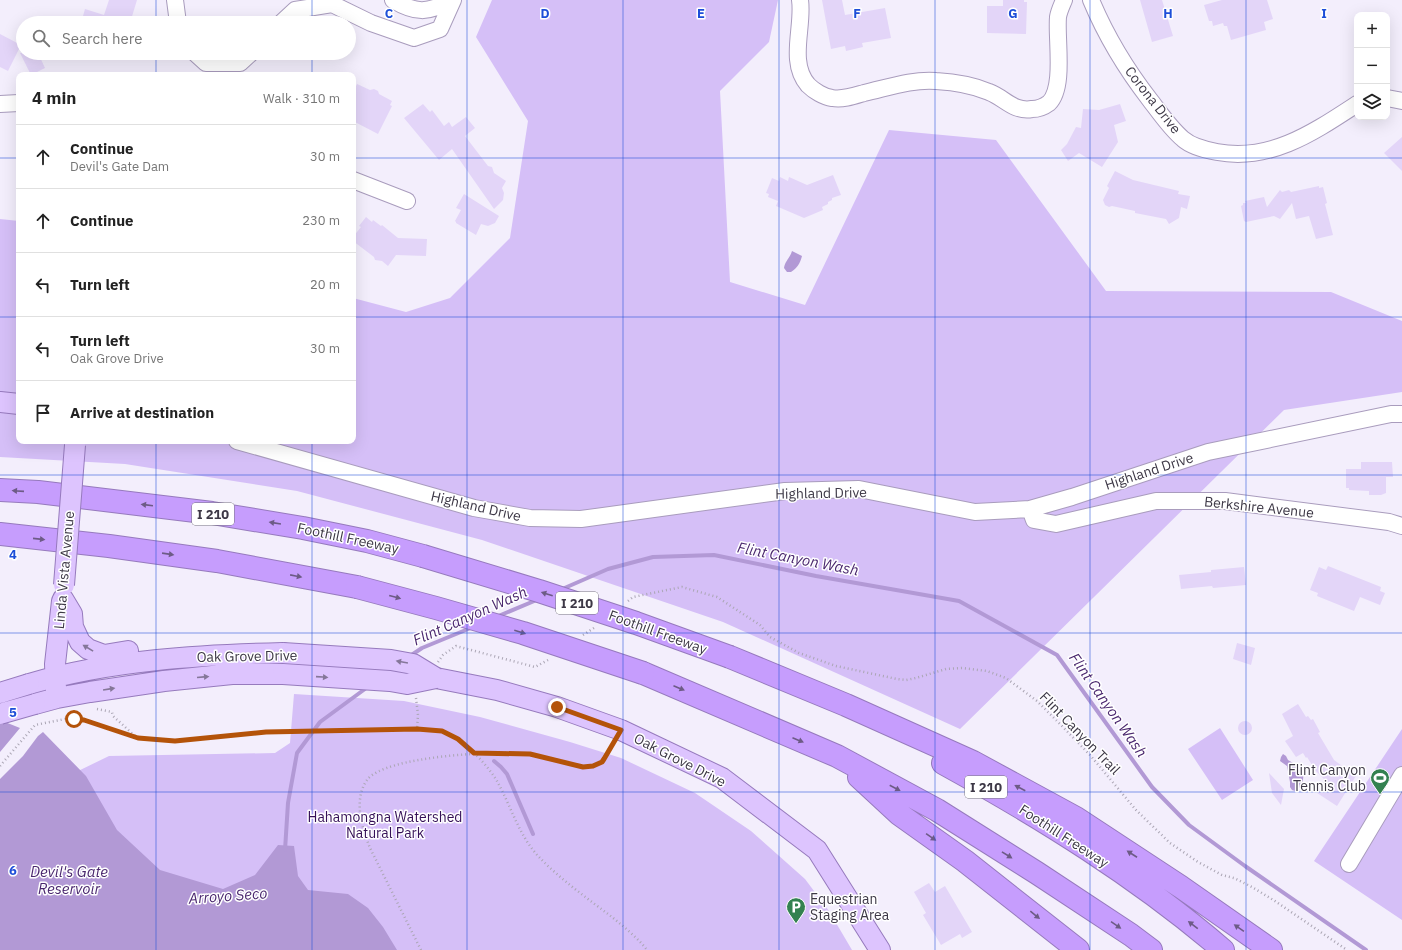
<!DOCTYPE html>
<html lang="en">
<head>
<meta charset="utf-8">
<style>
  :root { --surface:#fff; --page:#f2f2f2; --text:#222; --muted:#767676; --line:#e0e0e0 }
  body { margin:0; font-family:"IBM Plex Sans",sans-serif; background:var(--page); color:var(--text) }
  .controls { position:absolute; right:12px; top:12px; display:grid; overflow:hidden; border-radius:8px; box-shadow:0 4px 16px #0002 }
  .controls button { width:36px; height:36px; display:grid; place-items:center; padding:0; border:0; border-bottom:1px solid var(--line); background:var(--surface); color:var(--text); font:20px sans-serif }
  .stop { position:absolute; width:12px; height:12px; margin:-9px; border:3px solid #b45309; border-radius:50%; background:#fff }
  .stop.end { background:#b45309; border-color:#fff; box-shadow:0 1px 4px #0008 }
  .list { margin:0; padding:0; list-style:none }
  h2 { display:flex; justify-content:space-between; align-items:center; height:52px; margin:0; padding:0 16px; font-size:17px }
  h2 small { font-size:13px; font-weight:400; color:var(--muted) }
  .list li { display:grid; grid-template-columns:26px 1fr auto; gap:12px; align-items:center; box-sizing:border-box; height:64px; padding:0 16px; border-top:1px solid var(--line) }
  .list b { display:block; font-size:15px; white-space:nowrap }
  .list p { margin:0; font-size:13px; white-space:nowrap; color:var(--muted) }
  .list em { font-size:13px; font-style:normal; color:var(--muted) }
  .icon { flex:none; width:22px; height:22px; fill:none; stroke:currentColor; stroke-width:2; stroke-linecap:round; stroke-linejoin:round }
  .map { position:relative; flex:none; width:1402px; height:950px; overflow:hidden }
  .search { position:absolute; background:var(--surface); box-shadow:0 4px 16px #0002; left:16px; top:16px; width:340px; height:44px; display:flex; align-items:center; gap:10px; box-sizing:border-box; padding:0 14px; border-radius:22px; color:var(--muted); font-size:15px }
  .panel { position:absolute; background:var(--surface); box-shadow:0 4px 16px #0002; left:16px; top:72px; width:340px; height:372px; border-radius:8px }
  .map>svg:first-child { display:block }
</style>
</head>
<body>
<div class="map">
<svg width="1402" height="950" viewBox="0 0 1402 950">
  <rect width="100%" height="100%" fill="#f3eefc"/>
  <path fill="#d5bff7" d="M492 0H778L769 42 720 91 730 282 805 305 889 130 996 140 1106 291 1331 292 1402 321V392L1284 410 960 729 723 622 482 540 297 491 125 464 0 457V219L19 221V441H353V298L406 312 450 298 510 238 528 121 476 37Z
    M294 694 404 701 480 717 570 742 621 758 695 793 751 831 805 879 829 911 852 950H0V809L109 756 275 753 290 743Z
    M1220 728 1253 780 1222 800 1188 749Z
    M1402 729V920L1314 861Z"/>
  <path fill="#b299d5" d="M792 251 802 256C800 264 797 268 791 272H787L784 268C785 261 790 258 792 251Z
    M0 720 20 728 0 752Z
    M43 732 86 776 117 830 160 870 223 889 255 875 278 845 294 846 298 876 308 890 348 894 368 908 383 927 397 950H0V779L23 756 38 736Z
    M1283 754 1286 756 1288 760 1298 766 1303 771C1304 779 1303 787 1295 791L1292 790 1290 787V782L1287 766 1280 761 1281 757Z"/>
  <g fill="none" stroke-linecap="round" stroke-linejoin="round">
    <path stroke="#b299d5" stroke-width="4" d="M560 590 608 569 653 557 714 555 816 576 959 601 1057 655 1152 787 1189 825 1245 866 1366 950
      M496 617 539 599
      M410 656 422 648 473 627
      M494 761 501 767 507 774 533 834
      M285 850 288 803 297 753 320 722 369 686"/>
  </g>
  <path fill="#e3d5f8" d="M109 0H137L130 23H81L85 9 104 15Z
    M822 0H842L845 15 885 8 891 38 862 43 863 47 846 51 845 46 831 49Z
    M1003 0H1024V2H1027L1026 34 987 33V6H1003Z
    M1140 0H1162L1173 36 1152 42Z
    M1222 0H1267L1273 19 1264 22 1266 30 1231 40 1227 26H1224L1223 23 1213 26 1212 21H1209L1204 5Z
    M0 34 21 45 8 71 0 67Z
    M20 53H38L45 68 31 75Z
    M357 84 370 90 374 89 378 91 379 94 392 101 390 105 392 106 378 134 353 121V92Z
    M423 104 430 112 432 110 444 126 449 122 452 127 466 117 475 128 465 136 488 166 492 167 494 173 506 181 502 188 504 193 503 200 494 209 452 149 439 160 404 118Z
    M1120 104 1126 121 1114 125 1118 142 1102 167 1079 153 1068 161 1061 150 1067 144 1076 127 1081 128 1083 109 1099 110Z
    M1402 137V171L1384 153Z
    M1115 171 1133 180 1179 191 1178 194 1190 196 1187 209 1181 207 1179 218 1169 224 1166 219 1135 213V211L1112 206 1109 207 1105 205 1103 200 1109 188 1107 186Z
    M833 175 841 195 832 198V200L828 202V204L822 207 823 210 804 218 776 206 778 201 768 197 769 194 766 193 772 178 779 181 780 177 788 181 789 177 807 185Z
    M1319 186V188L1323 187 1327 203 1325 204 1333 235 1316 239 1309 216 1296 219 1292 203 1280 219 1274 216 1246 222 1244 221 1241 206 1243 205V203H1246L1245 201 1264 197 1267 207 1280 190 1282 192 1289 190 1291 192Z
    M464 194 499 216 495 223 488 226 481 224 476 235 456 223V222L455 221 461 210 456 208Z
    M366 217 372 222 373 220 381 226 382 225 398 238 427 239 426 256 396 255 388 266 382 261 375 260 374 257 353 241V237L361 227 359 226Z
    M1361 462H1392L1393 477H1386V493L1381 495H1369V491L1349 490V488H1346V469H1361Z
    M1328 566 1381 587 1380 591 1385 593 1380 605 1360 597 1354 611 1317 596 1318 593 1310 590 1319 567 1326 570Z
    M1244 567 1246 585 1213 588 1212 586 1181 589 1179 575 1211 572V570Z
    M1237 643 1255 648 1251 665 1233 659Z
    M1298 704 1306 717 1308 716 1311 720 1313 719 1320 732 1318 733 1334 760 1356 776 1337 806 1317 793 1325 780 1315 770 1307 757 1306 758 1303 753 1296 757 1285 741 1293 736 1282 714Z
    M1238 728a7 7 0 1 1 14 0a7 7 0 1 1-14 0Z
    M1269 773 1284 789 1281 805 1272 793Z
    M929 883 935 892 945 886 972 932 962 938 960 934 941 945 923 915 926 913 914 892Z"/>
  <g fill="none" stroke-linecap="round" stroke-linejoin="round">
    <defs>
      <path id="minor" d="M175 0 178 23
        M393 0C415 13 428 14 451 0
        M800 0C804 26 788 62 808 85 814 91 824 97 832 98 843 100 854 96 864 93 887 88 912 79 936 81 953 82 973 85 989 92 1005 98 1013 112 1032 109 1038 109 1045 106 1049 103 1065 87 1056 39 1058 17 1059 11 1062 5 1064 0
        M1091 0C1106 36 1126 69 1150 100 1160 113 1170 128 1183 139 1192 147 1206 150 1217 152 1271 162 1314 132 1357 104
        M281 23 295 10 332 4 371 23 414 38 440 29 453 0
        M195 53 206 63H240L251 53
        M1387 98 1402 101
        M0 104 19 103
        M353 180 407 201
        M237 441 474 508 530 518 581 519 785 491 859 489 975 512 1030 509 1072 497 1208 452 1391 414H1402
        M1030 509 1034 520 1056 524 1156 501H1225L1389 522 1402 526
        M1349 864 1402 775"/>
      <path id="major" d="M0 402 19 404
        M63 599 72 614 73 627 80 642 88 649 104 655 128 651
        M436 678 497 690 557 707 621 730 722 778 817 850 880 950
        M29 684C111 660 198 655 283 653
        M56 690 55 664 62 601
        M35 704 57 698 90 692 164 681 232 674H283"/>
      <path id="highway" d="M0 490 38 492 212 513 303 528 367 541 423 556
        M0 534 109 546 217 561 357 587
        M730 657 846 705 973 762 1076 818 1181 887 1271 950
        M643 673 837 756 937 810 1037 873 1131 935 1151 950
        M943 763C1041 817 1138 877 1223 950
        M859 777 899 814 965 861 1078 950"/>
    </defs>
    <use href="#minor" stroke="#a99cbd" stroke-width="18"/>
    <use href="#major" stroke="#967abd" stroke-width="22"/>
    <use href="#highway" stroke="#967abd" stroke-width="24"/>
    <path stroke="#aba6b4" stroke-width="2.5" stroke-dasharray="1 3" stroke-linecap="butt" d="M628 601 633 597 682 587 717 597 760 625 770 637 799 653 836 666 897 679 906 680 916 678 946 669 962 668 987 671 1006 678 1037 701 1061 725 1090 755 1136 810 1170 843 1198 862 1222 875 1234 878 1252 887 1275 901 1347 950
      M583 635 594 628
      M438 662 443 655 456 646 535 667 548 660
      M416 698 418 715 417 729
      M97 709 112 712 113 716 136 737
      M0 766 35 725 65 719 83 720 138 738 175 741 266 732 417 729C433 730 447 730 460 740 473 751 488 766 497 781 511 806 519 836 539 857 560 879 588 899 612 917 624 927 637 937 647 950
      M421 950 370 848C362 828 353 800 367 780 384 756 499 750 529 754 545 756 580 770 594 766 605 763 608 752 613 744"/>
    <use href="#minor" stroke="#fff" stroke-width="16"/>
    <use href="#major" stroke="#ddc4fe" stroke-width="20"/>
    <use href="#highway" stroke="#c69dfd" stroke-width="22"/>
    <defs>
      <path id="major-bridge" d="M64 585 75 445
        M283 653 391 660 413 664 436 678
        M283 674 390 681 407 684 436 678
        M0 693 29 684
        M0 714 35 704"/>
      <path id="highway-bridge" d="M423 556 539 591 636 623 730 657
        M357 587 436 608 523 633 643 673"/>
    </defs>
    <use href="#major-bridge" stroke="#967abd" stroke-width="22" stroke-linecap="butt"/>
    <use href="#highway-bridge" stroke="#967abd" stroke-width="24" stroke-linecap="butt"/>
    <use href="#major-bridge" stroke="#ddc4fe" stroke-width="20"/>
    <use href="#highway-bridge" stroke="#c69dfd" stroke-width="22"/>
  </g>
  <defs><path id="oneway-solid" d="M-6-.8H1V-3.2L6.5 0L1 3.2V.8H-6Z"/></defs>
  <g fill="#6d5b86">
    <use href="#oneway-solid" transform="translate(18 491) rotate(-176)"/>
    <use href="#oneway-solid" transform="translate(147 505) rotate(-173)"/>
    <use href="#oneway-solid" transform="translate(275 523) rotate(-171)"/>
    <use href="#oneway-solid" transform="translate(39 539) rotate(6)"/>
    <use href="#oneway-solid" transform="translate(168 554) rotate(8)"/>
    <use href="#oneway-solid" transform="translate(296 576) rotate(11)"/>
    <use href="#oneway-solid" transform="translate(547 594) rotate(-162)"/>
    <use href="#oneway-solid" transform="translate(395 597) rotate(15)"/>
    <use href="#oneway-solid" transform="translate(520 632) rotate(17)"/>
    <use href="#oneway-solid" transform="translate(679 688) rotate(23)"/>
    <use href="#oneway-solid" transform="translate(798 740) rotate(23)"/>
    <use href="#oneway-solid" transform="translate(895 788) rotate(28)"/>
    <use href="#oneway-solid" transform="translate(1020 788) rotate(-152)"/>
    <use href="#oneway-solid" transform="translate(931 837) rotate(35)"/>
    <use href="#oneway-solid" transform="translate(1132 854) rotate(-147)"/>
    <use href="#oneway-solid" transform="translate(1007 855) rotate(32)"/>
    <use href="#oneway-solid" transform="translate(1035 915) rotate(39)"/>
    <use href="#oneway-solid" transform="translate(1116 925) rotate(34)"/>
    <use href="#oneway-solid" transform="translate(1193 925) rotate(-143)"/>
    <use href="#oneway-solid" transform="translate(1239 928) rotate(-145)"/>
  </g>
  <g fill="#857799">
    <use href="#oneway-solid" transform="translate(88 648) rotate(-149)"/>
    <use href="#oneway-solid" transform="translate(402 662) rotate(-170)"/>
    <use href="#oneway-solid" transform="translate(203 677) rotate(-5)"/>
    <use href="#oneway-solid" transform="translate(322 677) rotate(4)"/>
    <use href="#oneway-solid" transform="translate(109 689) rotate(-9)"/>
  </g>
  <g fill="none" stroke-linecap="round" stroke-linejoin="round">
    <path stroke="#b45309" stroke-width="5" d="M74 719 84 720 138 738 175 741 266 732 417 729 442 731 458 739 474 753 530 754 583 767 593 766 602 762 604 759 621 730 557 707"/>
  </g>
  <path fill="none" stroke="#1d4ed8" stroke-width="1" stroke-opacity="0.55" d="M156 0V23M312 0V23M467 0V950M623 0V950M779 0V950M935 0V950M1090 0V950M1246 0V950M156 53V75M312 53V75M0 158H19M353 158H1402M0 317H19M353 317H1402M156 441V950M312 441V950M0 475H1402M0 633H1402M0 792H1402"/>
  <defs>
    <symbol id="stadium-pin" viewBox="-11 -11 22 30"><path d="M0 17L-7.5 6A9.5 9.5 0 1 1 7.5 6Z" fill="#338150" stroke="#fff"/><path d="M0-5a6.5 5 0 1 0 0 10a6.5 5 0 1 0 0-10ZM-3.5-1.8h7v3.6h-7Z" fill="#fff"/></symbol>
    <symbol id="parking-pin" viewBox="-11 -11 22 30"><path d="M0 17L-7.5 6A9.5 9.5 0 1 1 7.5 6Z" fill="#338150" stroke="#fff"/><path d="M-3.5-5.5H1a3.5 3.5 0 0 1 0 7H-1V5.5H-3.5ZM-1-3.4V-.6H.8a1.4 1.4 0 0 0 0-2.8Z" fill="#fff"/></symbol>
  </defs>
  <g fill-rule="evenodd">
    <use href="#stadium-pin" x="1369" y="767" width="22" height="30"/>
    <use href="#parking-pin" x="785" y="896" width="22" height="30"/>
  </g>
  <g text-anchor="middle" stroke-width="3" stroke-linejoin="round" paint-order="stroke">
    <g fill="#fff" stroke="#77747e" stroke-width="1">
      <rect x="192" y="503" width="42" height="22" rx="3"/>
      <rect x="556" y="592" width="42" height="22" rx="3"/>
      <rect x="965" y="776" width="42" height="22" rx="3"/>
    </g>
    <g font-size="13" font-weight="bold" fill="#3d3846">
      <text x="213" y="519">I 210</text>
      <text x="577" y="608">I 210</text>
      <text x="986" y="792">I 210</text>
    </g>
    <g font-size="14" fill="#3d3846" stroke="#fff">
      <text transform="translate(1153 100) rotate(52)" y="5">Corona Drive</text>
      <text transform="translate(1149 471) rotate(-18)" y="5">Highland Drive</text>
      <text transform="translate(821 493) rotate(-1)" y="5">Highland Drive</text>
      <text transform="translate(476 506) rotate(13)" y="5">Highland Drive</text>
      <text transform="translate(1259 507) rotate(6)" y="5">Berkshire Avenue</text>
      <text transform="translate(348 538) rotate(12)" y="5">Foothill Freeway</text>
      <text transform="translate(64 570) rotate(-85)" y="5">Linda Vista Avenue</text>
      <text transform="translate(658 632) rotate(20)" y="5">Foothill Freeway</text>
      <text transform="translate(247 656) rotate(-1)" y="5">Oak Grove Drive</text>
      <text transform="translate(1080 733) rotate(46)" y="5">Flint Canyon Trail</text>
      <text transform="translate(680 760) rotate(27)" y="5">Oak Grove Drive</text>
      <text transform="translate(1064 836) rotate(33)" y="5">Foothill Freeway</text>
    </g>
    <g font-size="14" fill="#3d3846" stroke="#fff" text-anchor="end">
      <text x="1366" y="775">Flint Canyon<tspan x="1366" dy="16">Tennis Club</tspan></text>
      <text x="810" y="904" text-anchor="start">Equestrian<tspan x="810" dy="16">Staging Area</tspan></text>
    </g>
    <g font-size="14" fill="#361158" stroke="#fff">
      <text x="385" y="822">Hahamongna Watershed<tspan x="385" dy="16">Natural Park</tspan></text>
    </g>
    <g font-size="15" font-style="italic" fill="#4a276e" stroke="#fff">
      <text transform="translate(798 559) rotate(11)" y="5">Flint Canyon Wash</text>
      <text transform="translate(470 616) rotate(-24)" y="5">Flint Canyon Wash</text>
      <text transform="translate(1108 705) rotate(55)" y="5">Flint Canyon Wash</text>
      <text x="69" y="877">Devil's Gate<tspan x="69" dy="17">Reservoir</tspan></text>
      <text transform="translate(228 896) rotate(-4)" y="5">Arroyo Seco</text>
    </g>
  </g>
  <g font-size="13" text-anchor="middle" font-weight="bold" fill="#1d4ed8" stroke="#fff" stroke-width="3" stroke-linejoin="round" paint-order="stroke">
    <text x="389" y="18">C</text>
    <text x="545" y="18">D</text>
    <text x="701" y="18">E</text>
    <text x="857" y="18">F</text>
    <text x="1013" y="18">G</text>
    <text x="1168" y="18">H</text>
    <text x="1324" y="18">I</text>
    <text x="13" y="559">4</text>
    <text x="13" y="717">5</text>
    <text x="13" y="875">6</text>
  </g>
</svg>
<div class="controls">
<button>+</button>
<button>−</button>
<button><svg class="icon" aria-label="layers" viewBox="0 0 24 24"><path d="M12 4l9 5-9 5-9-5zM3 14l9 5 9-5"/></svg></button>
</div>
<div class="stop" style="left:74px;top:719px"></div>
<div class="stop end" style="left:557px;top:707px"></div>
<div class="search"><svg class="icon" aria-label="search" viewBox="0 0 24 24"><circle cx="10" cy="10" r="6"/><path d="M15 15l6 6"/></svg>Search here</div>
<section class="panel">
<h2>4 min<small>Walk · 310 m</small></h2>
<ul class="list">
<li><svg class="icon" aria-label="ahead" viewBox="0 0 24 24"><path d="M12 20V5M6 11l6-6 6 6"/></svg><div><b>Continue</b><p>Devil's Gate Dam</p></div><em>30 m</em></li>
<li><svg class="icon" aria-label="ahead" viewBox="0 0 24 24"><path d="M12 20V5M6 11l6-6 6 6"/></svg><div><b>Continue</b></div><em>230 m</em></li>
<li><svg class="icon" aria-label="left" viewBox="0 0 24 24"><path d="M17 20v-9H6M10 6l-5 5 5 5"/></svg><div><b>Turn left</b></div><em>20 m</em></li>
<li><svg class="icon" aria-label="left" viewBox="0 0 24 24"><path d="M17 20v-9H6M10 6l-5 5 5 5"/></svg><div><b>Turn left</b><p>Oak Grove Drive</p></div><em>30 m</em></li>
<li><svg class="icon" aria-label="arrive" viewBox="0 0 24 24"><path d="M6 21V4h12l-3 4 3 4H6"/></svg><div><b>Arrive at destination</b></div></li>
</ul>
</section>
</div>
</body>
</html>
